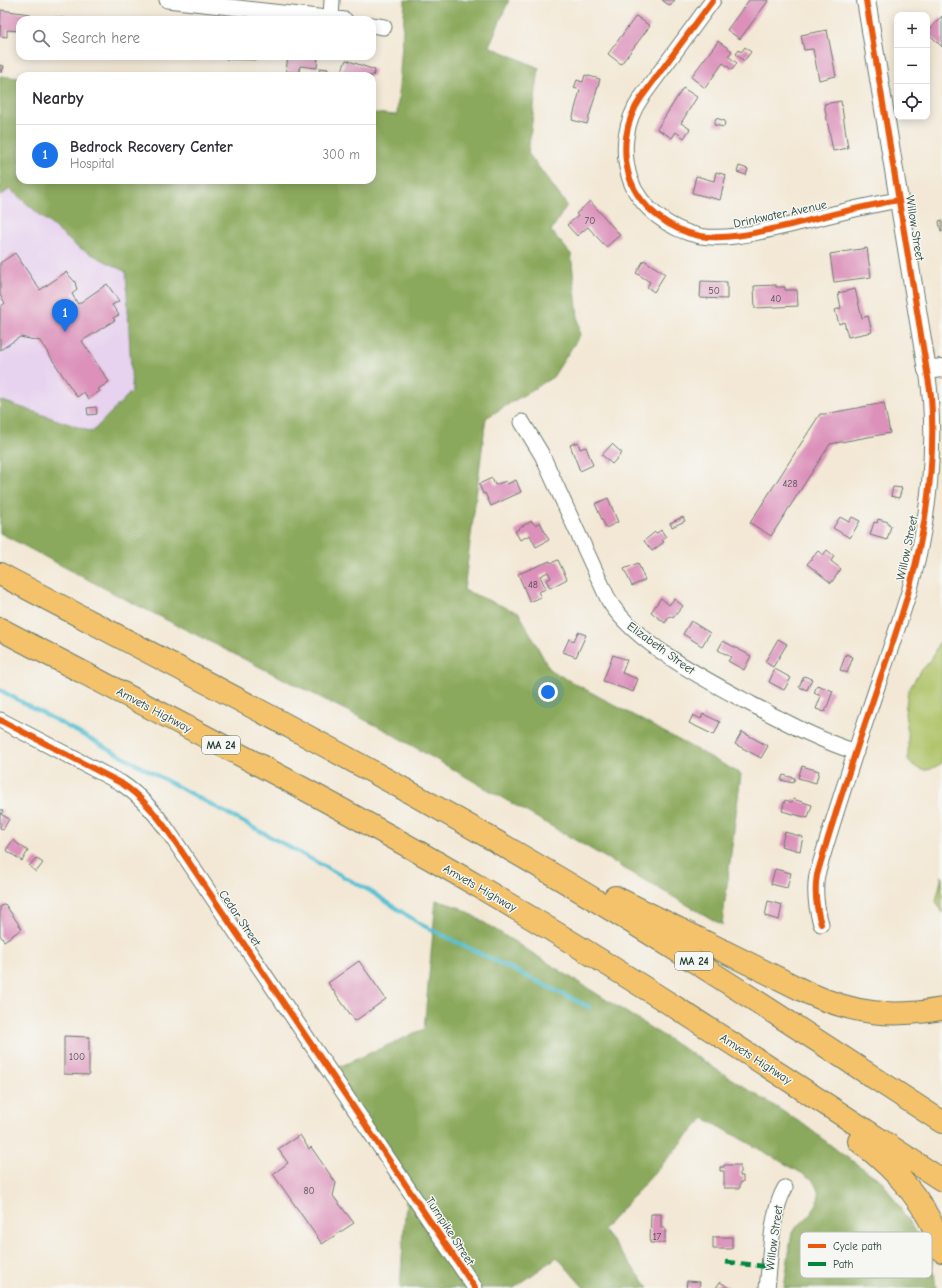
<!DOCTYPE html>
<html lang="en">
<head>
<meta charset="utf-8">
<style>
  :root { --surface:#fff; --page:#f2f2f3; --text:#2b2b33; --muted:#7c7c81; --line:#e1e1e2; --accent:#1a73e8 }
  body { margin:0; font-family:"Comic Neue",sans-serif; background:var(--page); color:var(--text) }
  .controls { position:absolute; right:12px; top:12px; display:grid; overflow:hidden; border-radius:8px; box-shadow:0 2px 10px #0003 }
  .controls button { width:36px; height:36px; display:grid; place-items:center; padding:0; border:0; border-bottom:1px solid var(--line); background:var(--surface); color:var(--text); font:20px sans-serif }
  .you { position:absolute; left:548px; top:692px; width:14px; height:14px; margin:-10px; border:3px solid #fff; border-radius:50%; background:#1a73e8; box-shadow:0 0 0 6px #1a73e833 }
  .badge { display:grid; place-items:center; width:26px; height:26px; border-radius:50%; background:var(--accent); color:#fff; font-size:13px; font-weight:700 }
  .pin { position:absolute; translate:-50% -33px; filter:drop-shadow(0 1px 2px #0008) }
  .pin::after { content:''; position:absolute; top:21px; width:14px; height:12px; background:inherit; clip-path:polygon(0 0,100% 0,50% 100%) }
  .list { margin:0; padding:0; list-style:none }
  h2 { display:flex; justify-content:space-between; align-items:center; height:52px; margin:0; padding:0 16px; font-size:17px }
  h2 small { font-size:13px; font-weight:400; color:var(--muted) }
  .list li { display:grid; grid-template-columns:26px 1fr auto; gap:12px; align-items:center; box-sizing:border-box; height:60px; padding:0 16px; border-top:1px solid var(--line) }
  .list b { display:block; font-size:15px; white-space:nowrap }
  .list p { margin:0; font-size:13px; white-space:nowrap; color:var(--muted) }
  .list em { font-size:13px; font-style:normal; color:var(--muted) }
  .icon { flex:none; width:22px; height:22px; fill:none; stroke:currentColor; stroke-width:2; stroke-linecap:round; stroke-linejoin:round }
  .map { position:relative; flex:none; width:942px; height:1288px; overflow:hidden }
  .search { position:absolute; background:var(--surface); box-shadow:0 2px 10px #0003; left:16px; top:16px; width:360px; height:44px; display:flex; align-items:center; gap:10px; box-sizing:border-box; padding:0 14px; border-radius:12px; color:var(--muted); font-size:15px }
  .panel { position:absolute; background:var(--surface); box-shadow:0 2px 10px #0003; left:16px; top:72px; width:360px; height:112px; border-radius:12px }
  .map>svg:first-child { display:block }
</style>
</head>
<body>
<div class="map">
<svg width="942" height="1288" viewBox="0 0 942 1288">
  <rect width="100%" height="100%" fill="#f6f6f2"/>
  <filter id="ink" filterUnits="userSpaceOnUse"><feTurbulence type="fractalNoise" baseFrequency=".025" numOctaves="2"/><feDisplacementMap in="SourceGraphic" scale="8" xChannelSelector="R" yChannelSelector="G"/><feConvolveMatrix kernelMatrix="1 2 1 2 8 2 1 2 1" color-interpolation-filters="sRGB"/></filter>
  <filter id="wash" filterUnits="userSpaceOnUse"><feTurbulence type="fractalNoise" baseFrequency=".012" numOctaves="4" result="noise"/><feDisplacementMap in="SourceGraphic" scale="16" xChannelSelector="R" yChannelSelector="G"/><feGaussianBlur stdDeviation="0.9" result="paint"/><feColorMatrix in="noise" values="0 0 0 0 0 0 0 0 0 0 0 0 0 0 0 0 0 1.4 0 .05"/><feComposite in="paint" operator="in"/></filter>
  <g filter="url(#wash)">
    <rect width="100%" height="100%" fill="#f3e8d5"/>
    <path fill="#e7d2ef" d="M9 189 76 246 126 272 132 391 92 432 0 400V196Z"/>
    <path fill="#afc367" stroke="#67804e" d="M942 640V763C927 772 921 774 908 760V734L905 713 908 691 919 673 931 660 938 644Z
      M942 876V913L936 901Z"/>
    <path fill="#8ba95c" stroke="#557348" d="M405 0H509L489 46 539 68 528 153 567 205 551 231 571 254 580 335 553 377 486 418 464 590 519 613 550 670 741 774 722 925 385 730 119 596 0 533V400L92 432 132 391 126 272 76 246 10 189 0 196V76L20 78V180H372V113L397 115Z
      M436 900 461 908 806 1126 842 1154 883 1182 932 1257 936 1288H784L792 1231C803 1222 822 1207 818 1191 817 1187 814 1183 812 1179L704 1118 603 1230 649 1288H584L557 1257 514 1288H400L407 1186 330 1071 424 1029Z"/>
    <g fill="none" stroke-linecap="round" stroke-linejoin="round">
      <path stroke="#57c0d4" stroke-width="4" d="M0 690 370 891 422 925 589 1007"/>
    </g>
    <g id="blocks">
      <path fill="#dc90ba" d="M662 0H675L670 6Z
        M749 0H767L768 1 740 39 727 30Z
        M1 10 30 14 29 20H20V31L7 30V37L0 36Z
        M636 16 650 26 621 64 608 54Z
        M942 16V47L927 32Z
        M55 17 69 19V20H55Z
        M827 30 836 76 819 80 813 49 804 50 801 35Z
        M718 41 732 51 728 56 737 63 732 70 723 63 705 88 691 77Z
        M745 47 751 52 744 61 736 54 739 50 741 52Z
        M226 56H258V60L226 59Z
        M288 56H318L317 68 300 66 299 73 286 71Z
        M346 60 375 70 373 76H340Z
        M0 65 4 66 2 72H0Z
        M320 68 328 69 327 76H318Z
        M585 75 600 79 587 124 572 120 580 90 574 88 577 80 583 82Z
        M683 88 697 97 681 123 690 129 684 138 676 132 672 138 657 129Z
        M841 101 848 148 833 151 824 104Z
        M716 118 725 121 724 127 714 125Z
        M739 166 748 169 746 175 737 172Z
        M716 172 726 175 720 200 692 193 696 176 714 181Z
        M590 201 620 235 606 247 588 227 577 236 567 225 578 216 576 214Z
        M942 220V232H941L939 221Z
        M867 248 871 277 834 282 830 254Z
        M15 253 40 290 66 272 75 282 77 290 72 294 78 304 107 284 119 301 112 305 119 315 113 318 115 320 82 341 109 382 98 389 100 391 88 399 84 392 77 397 40 341 20 337 0 350V307L5 303 0 295V263Z
        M644 260 665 274 654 292 647 287 650 282 636 273Z
        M701 281 727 282V299L700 298Z
        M776 285V287H785V290H797L798 306 755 308 754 286Z
        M855 289 862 318 868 316 872 332 848 337 844 322 839 324 835 310 841 308 838 293Z
        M884 403 890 433 830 444 771 536 750 523 820 414H825Z
        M96 407 97 414 88 415 87 408Z
        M578 442 580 449 586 447 593 465 580 471 570 445Z
        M612 444 622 453 612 464 602 455Z
        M492 478 495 485 506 481 507 484 516 480 521 492 491 506 485 493 483 494 479 484Z
        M893 487 902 488 899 498 891 496Z
        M608 498 618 522 606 528 595 504Z
        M683 517 685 521 672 527 670 523Z
        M840 517 849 522 852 517 860 521 850 538 833 528Z
        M878 519 888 522V525L891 526 887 540 870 535 874 522 877 523Z
        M532 521 535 525 540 522 549 540 536 547 530 535 520 540 515 531 519 529 518 528Z
        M661 530 666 537 662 540 664 542 652 551 644 541 655 532 657 533Z
        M827 550 834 556 831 561 841 569 831 583 807 564 818 551 823 555Z
        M558 560 567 579 550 588 546 580 551 578 548 572 540 576 546 589 538 592 541 597 530 602 518 574 550 561 551 563Z
        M638 563 645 580 632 586 624 569Z
        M661 598 669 605 674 599 683 606 673 618 670 616 665 623 651 612Z
        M691 621 710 633 702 646 683 634Z
        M578 632 586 635 576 657 563 652 569 639 574 641Z
        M778 639 787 644 773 667 765 662Z
        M723 641 751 656 744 670 728 661 731 657 718 650Z
        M846 654 853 657 847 673 840 670Z
        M613 655 627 660 622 673 638 679 633 692 603 681Z
        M775 669 791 678 784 690 769 682Z
        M804 676 812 679 807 690 799 687Z
        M817 685 833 691 825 712 816 709 821 696 814 693Z
        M703 714 720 722 714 735 689 723 693 715 701 719Z
        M742 732 768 746 761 758 735 744Z
        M802 766 819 771 816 783 798 778Z
        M783 775 795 778 793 783 781 780Z
        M793 799 812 805 808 818 782 811 785 800 792 802Z
        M0 809 3 811 1 814 9 819 3 830 0 828Z
        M785 832 803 837 800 851 781 846Z
        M13 840 28 851 22 861 6 850Z
        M36 858 43 863 36 872 29 866Z
        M775 869 791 873 787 888 771 884Z
        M768 901 782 905 779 920 765 916Z
        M5 904 22 929 4 941 0 935V907Z
        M359 961 386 999 355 1021 328 983Z
        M64 1036 89 1037V1075L64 1074Z
        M300 1135 309 1149 311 1147 336 1183 333 1196 354 1223 322 1244 273 1174 288 1163 278 1149Z
        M724 1165H740V1176H743V1182L740 1183V1188H724V1171H720V1167H724Z
        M651 1214H661V1228H665V1243H650Z
        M713 1237H732V1249H713Z
        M687 1281 700 1282 699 1288H686Z
        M720 1282 730 1288H716Z"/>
    </g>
  </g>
  <g filter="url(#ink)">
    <use href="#blocks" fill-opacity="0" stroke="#69796c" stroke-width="1"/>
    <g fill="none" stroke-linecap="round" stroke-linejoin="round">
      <defs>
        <path id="minor" d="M167 0 345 20
          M713 0 641 98C625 121 621 151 630 179 640 208 670 230 700 236 727 241 763 231 790 225 826 216 862 206 899 200
          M331 18 332 0
          M372 25 384 27
          M522 422 542 455 609 601C636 644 706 680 751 704 786 722 818 740 856 752
          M0 720 121 783C141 796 157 815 170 834L475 1288
          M821 924C816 907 814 892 817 875 835 812 856 750 877 687 888 656 899 624 909 592 929 523 938 442 927 370
          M767 1288C771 1258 770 1214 785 1188"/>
        <path id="tertiary" d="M866 0 927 370 942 368"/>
        <path id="motorway" d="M0 574C165 661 331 746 492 839 646 927 793 1025 942 1122
          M0 629C162 714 325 797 483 889 639 981 790 1081 942 1180
          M615 897 808 993C855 1014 891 1018 942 1009
          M859 1141C896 1170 929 1204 942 1251"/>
      </defs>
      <use href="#minor" stroke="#69796c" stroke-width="17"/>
      <use href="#tertiary" stroke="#69796c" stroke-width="20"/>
      <use href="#motorway" stroke="#69796c" stroke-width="24"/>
      <use href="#minor" stroke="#fff" stroke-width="15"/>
      <use href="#tertiary" stroke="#fff" stroke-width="18"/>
      <use href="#motorway" stroke="#f4c26a" stroke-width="22"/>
      <path stroke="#00873e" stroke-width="5" stroke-dasharray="10 5" stroke-linecap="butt" d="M726 1262 770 1267"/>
      <defs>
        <path id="cycleway" d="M713 0 641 98C625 121 621 151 630 179 640 208 670 230 700 236 727 241 763 231 790 225 826 216 862 206 899 200
          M0 720 121 783C141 796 157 815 170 834L475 1288
          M821 924C816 907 814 892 817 875 835 812 856 750 877 688 888 656 900 623 909 590 926 528 936 461 931 396L866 0"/>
      </defs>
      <use href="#cycleway" stroke="#f6f6f2" stroke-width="8"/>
      <use href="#cycleway" stroke="#e8590c" stroke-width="6"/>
    </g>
  </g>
  <g text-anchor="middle" stroke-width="3" stroke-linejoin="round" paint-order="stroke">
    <g font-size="10" fill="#4e5256">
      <text x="590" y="224">70</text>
      <text x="714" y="294">50</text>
      <text x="776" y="302">40</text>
      <text x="790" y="487">428</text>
      <text x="533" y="588">48</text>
      <text x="77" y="1060">100</text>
      <text x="309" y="1194">80</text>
      <text x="657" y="1240">17</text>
    </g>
    <g fill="#f6f6f2" stroke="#60746d" stroke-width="1">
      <rect x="202" y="736" width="38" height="18" rx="3"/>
      <rect x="675" y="952" width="38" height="18" rx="3"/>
    </g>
    <g font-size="11" font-weight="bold" fill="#1f3d34">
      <text x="221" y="749">MA 24</text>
      <text x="694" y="965">MA 24</text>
    </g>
    <g font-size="12" fill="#1f3d34" stroke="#f6f6f2">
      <text transform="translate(780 214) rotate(-12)" y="4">Drinkwater Avenue</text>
      <text transform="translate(915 228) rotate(81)" y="4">Willow Street</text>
      <text transform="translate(907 548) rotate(-78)" y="4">Willow Street</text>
      <text transform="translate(661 648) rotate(36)" y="4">Elizabeth Street</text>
      <text transform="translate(154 710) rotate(28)" y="4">Amvets Highway</text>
      <text transform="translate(480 888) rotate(30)" y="4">Amvets Highway</text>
      <text transform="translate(240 918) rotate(56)" y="4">Cedar Street</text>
      <text transform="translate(756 1059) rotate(33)" y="4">Amvets Highway</text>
      <text transform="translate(450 1231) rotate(57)" y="4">Turnpike Street</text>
      <text transform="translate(774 1238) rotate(-82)" y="4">Willow Street</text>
    </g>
  </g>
  <rect x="800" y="1232" width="132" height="46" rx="6" fill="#f6f6f2" stroke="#b6beb9" stroke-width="1"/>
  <rect x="808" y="1244" width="18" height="4" fill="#e8590c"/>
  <rect x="808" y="1262" width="18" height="4" fill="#00873e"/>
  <g font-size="11" fill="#1f3d34">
    <text x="833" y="1250">Cycle path</text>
    <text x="833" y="1268">Path</text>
  </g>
</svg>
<div class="controls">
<button>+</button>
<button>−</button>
<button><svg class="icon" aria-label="locate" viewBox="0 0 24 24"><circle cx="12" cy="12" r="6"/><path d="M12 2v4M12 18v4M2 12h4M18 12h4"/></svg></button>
</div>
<div class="you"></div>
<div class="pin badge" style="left:65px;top:332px">1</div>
<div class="search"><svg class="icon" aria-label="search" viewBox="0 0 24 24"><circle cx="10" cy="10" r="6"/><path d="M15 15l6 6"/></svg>Search here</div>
<section class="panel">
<h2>Nearby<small></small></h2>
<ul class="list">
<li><span class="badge">1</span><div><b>Bedrock Recovery Center</b><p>Hospital</p></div><em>300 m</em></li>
</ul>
</section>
</div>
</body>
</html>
